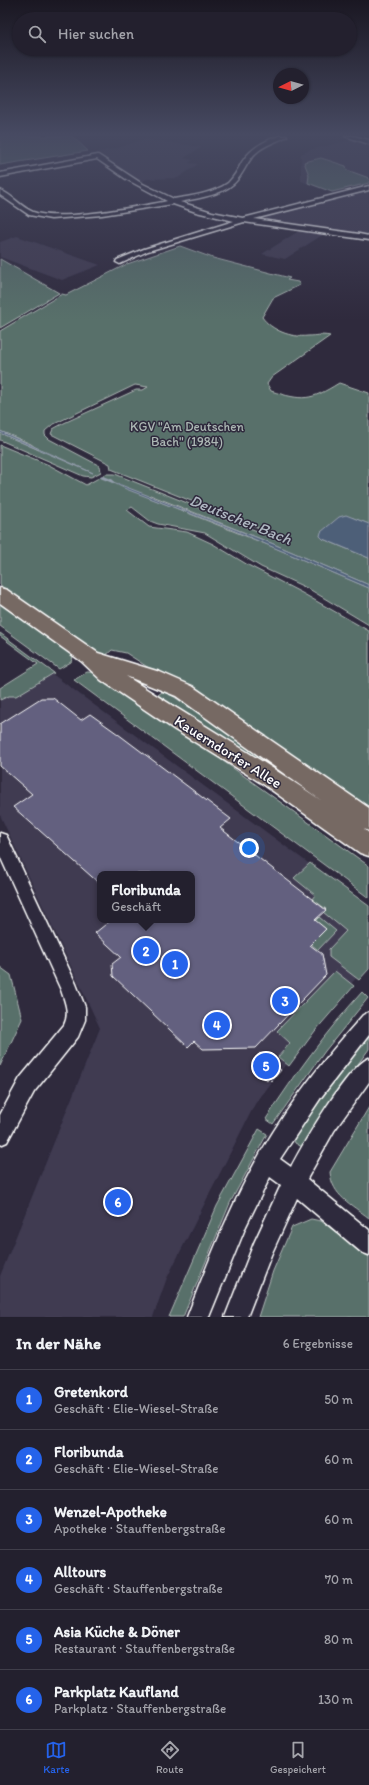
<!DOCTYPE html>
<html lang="de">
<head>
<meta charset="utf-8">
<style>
  :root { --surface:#23202e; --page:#2b2836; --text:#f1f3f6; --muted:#a3a3aa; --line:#403e4a; --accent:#2563eb }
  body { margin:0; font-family:Itim,sans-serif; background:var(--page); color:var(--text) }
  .compass { position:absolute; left:273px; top:68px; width:36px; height:36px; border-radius:50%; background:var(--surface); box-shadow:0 1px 3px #0004; rotate:265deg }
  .you { position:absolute; left:249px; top:848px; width:14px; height:14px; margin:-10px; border:3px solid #fff; border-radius:50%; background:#1a73e8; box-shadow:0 0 0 6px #1a73e833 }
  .badge { display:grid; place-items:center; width:26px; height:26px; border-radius:50%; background:var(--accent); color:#fff; font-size:13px; font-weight:700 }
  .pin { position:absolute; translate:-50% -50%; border:2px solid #fff; box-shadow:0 1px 4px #0006 }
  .popup { position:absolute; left:97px; top:871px; width:98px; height:52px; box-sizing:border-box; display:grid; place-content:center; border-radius:8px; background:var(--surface); filter:drop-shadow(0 1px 3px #0005); font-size:13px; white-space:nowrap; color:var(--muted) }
  .popup b { font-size:15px; color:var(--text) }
  .popup::after { content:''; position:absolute; left:50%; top:100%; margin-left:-8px; border:8px solid transparent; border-top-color:var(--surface) }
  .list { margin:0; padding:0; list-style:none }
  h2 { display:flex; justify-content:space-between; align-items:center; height:52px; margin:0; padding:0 16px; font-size:17px }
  h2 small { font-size:13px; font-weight:400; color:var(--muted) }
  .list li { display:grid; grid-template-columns:26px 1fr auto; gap:12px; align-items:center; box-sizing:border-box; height:60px; padding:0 16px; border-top:1px solid var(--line) }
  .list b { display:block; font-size:15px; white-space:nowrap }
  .list p { margin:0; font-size:13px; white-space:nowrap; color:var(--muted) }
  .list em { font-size:13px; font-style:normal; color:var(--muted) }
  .icon { flex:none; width:22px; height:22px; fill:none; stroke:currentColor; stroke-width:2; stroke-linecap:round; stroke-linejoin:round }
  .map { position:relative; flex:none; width:369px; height:1317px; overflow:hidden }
  .search { position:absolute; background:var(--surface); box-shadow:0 1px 3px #0004; left:12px; right:12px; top:12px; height:44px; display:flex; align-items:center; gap:10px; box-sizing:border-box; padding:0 14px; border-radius:22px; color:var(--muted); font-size:15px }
  .sheet { height:412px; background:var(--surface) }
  nav { display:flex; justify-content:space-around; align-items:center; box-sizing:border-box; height:56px; border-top:1px solid var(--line); background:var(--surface); font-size:11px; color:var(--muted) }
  nav a { display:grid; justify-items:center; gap:2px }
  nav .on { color:var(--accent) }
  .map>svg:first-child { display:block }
</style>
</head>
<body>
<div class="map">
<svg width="369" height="1317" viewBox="0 0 369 1317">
  <rect width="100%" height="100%" fill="#2f2a3d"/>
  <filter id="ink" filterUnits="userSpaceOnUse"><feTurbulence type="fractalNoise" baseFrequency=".025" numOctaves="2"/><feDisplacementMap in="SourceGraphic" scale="8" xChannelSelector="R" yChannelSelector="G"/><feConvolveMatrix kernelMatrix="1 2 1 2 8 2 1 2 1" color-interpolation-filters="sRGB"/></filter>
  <g filter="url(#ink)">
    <path fill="#3f3a51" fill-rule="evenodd" d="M363 137 369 139V184L332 193 301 181V154L309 150Z
      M144 139 202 147 184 158 193 160 189 163 198 164 178 178 147 179 141 182 126 173 98 152 118 148Z
      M369 189V235L272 220 266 219 265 216Z
      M302 229 324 234 285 259 262 254Z
      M17 236 100 265 62 280 0 257V242Z
      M51 673 369 908V964L331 1006 255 1104 167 1278 153 1317H0V1276L100 1028 0 815V698ZM100 874H192V920H100Z"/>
    <path fill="#596f6a" stroke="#acb7b4" d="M0 136H72L88 151 0 165Z
      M321 158 346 166 347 170 369 178V183L332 192 308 183 309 175 304 162Z
      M180 246 213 258 290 278 287 280 298 282 300 285 273 298 262 317C271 330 291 338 308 336 316 336 321 334 330 336L272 377 267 384 271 391C303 401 310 401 339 383L369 393V524L353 518 320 535 323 539 369 558V585L271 543 150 495 148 497 273 547 369 588V625L309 589 261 567 205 533 158 524 150 521 132 507 127 510 149 527 187 532 213 544 248 565 302 593 369 631V812L126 653 112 650 104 657 97 654 0 585V445L49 465 86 485 106 474H115L282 541 284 538 111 469 110 464 51 434 53 429 64 423 136 390H143L148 387 135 385 52 425 45 431V435L49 439 100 466 101 472 91 477 83 476 0 440V433L39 450 31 444 0 431V331L62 294 66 295 127 264Z
      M0 259 59 293 0 328Z
      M0 601 74 654 71 662 59 669 0 626Z
      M0 633 54 673 16 696H9L0 700V688L38 664 0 636Z
      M87 672 101 673 369 866V898L74 680Z
      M162 692H167L369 830V837L261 761 160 698 158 695Z
      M310 863 369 906V969L359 980 329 957V949L346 931 323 912 326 909 312 899 315 895 294 878Z
      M319 917 336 931 318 950 311 944 326 929 315 921Z
      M0 967 11 975 22 1019 0 1066Z
      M335 971 354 986 315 1031 289 1066 278 1057 290 1043 277 1031Z
      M362 992 368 998 325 1051 273 1124 266 1119C295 1074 326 1032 362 992Z
      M369 1034V1049L347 1079 304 1148 295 1143 294 1139 339 1073Z
      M369 1107V1218C351 1204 332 1196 330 1172Z
      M259 1129 267 1134 230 1203 183 1317H169L217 1206Z
      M311 1219 321 1221 369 1257V1317H258L273 1271 292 1227Z"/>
    <path fill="#4e5f78" stroke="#959fae" d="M0 431 93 473 0 433Z
      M108 480 271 543 369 585V588L228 528 126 489Z
      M346 515 369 524V558L323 539 320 536 321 532 339 517Z"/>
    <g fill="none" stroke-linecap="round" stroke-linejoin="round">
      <path stroke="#959fae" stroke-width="3.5" d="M102 477 112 481"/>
    </g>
    <path fill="#64617f" stroke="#fff" d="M41 698H53L81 720 90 714 118 734 231 819 220 828 326 910 315 920 326 929 310 945 322 954 326 975 256 1048 203 1049 194 1041 188 1047 113 976 112 964 121 957 95 933 111 920H192V874H100V884L13 807 32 794 0 766V724Z
      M260 1053 281 1070 272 1081 269 1078 267 1081 257 1072 260 1069 252 1063Z"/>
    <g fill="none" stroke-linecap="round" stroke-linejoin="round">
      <defs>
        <path id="minor" d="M279 136H287C277 142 266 144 257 152 248 159 245 171 237 180 225 195 198 198 180 202L212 212 243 218 369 186V190L254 219 359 234 369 236V240L244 222 148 251 120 264 116 262 117 260 144 249 234 221 196 212 173 204 102 215 51 219 29 215 0 195V190C12 195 21 207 33 212 59 222 134 207 163 202L167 201 126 179 97 159 0 177V173L98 155 141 183 174 199C191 196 214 193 228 183 234 177 238 170 242 162 251 148 264 141 279 136Z
          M345 136H353L369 140V144Z
          M0 833 6 835 8 839 76 984 85 1007V1020L78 1037 34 1092 7 1142 0 1145V1115L20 1078 64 1025C70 1013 65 1002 61 990L0 856Z
          M369 1012V1035L322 1096 280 1159 291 1167C303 1144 347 1067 369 1058V1082L334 1131 307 1179 369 1230V1255L361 1252 297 1198 271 1255 247 1317H225L254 1243 281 1185 270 1177 246 1226 209 1317H187C206 1268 225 1219 250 1172 280 1115 320 1063 363 1015Z"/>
        <path id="primary" d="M0 588 7 590 98 653 160 672 192 686 369 808V831L364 829 369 833V856L360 853 263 784 175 730 101 680 81 661 0 603ZM126 676 176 696 322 801C258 757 191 718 126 676Z"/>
      </defs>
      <use href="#minor" stroke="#fff" stroke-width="3"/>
      <use href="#primary" stroke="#fff" stroke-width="3"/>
      <use href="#minor" fill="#2f2a3d" fill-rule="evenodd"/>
      <use href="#primary" fill="#766964" fill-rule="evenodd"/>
    </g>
  </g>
  <linearGradient id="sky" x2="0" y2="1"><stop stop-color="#1a1722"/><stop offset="0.42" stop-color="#474a62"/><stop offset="1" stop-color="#474a62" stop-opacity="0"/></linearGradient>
  <rect width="369" height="320" fill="url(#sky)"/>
  <g text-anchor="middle" stroke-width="3" stroke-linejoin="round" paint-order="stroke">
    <g font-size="13" fill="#acb7b4" stroke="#2f2a3d">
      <text x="187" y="431">KGV "Am Deutschen<tspan x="187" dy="15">Bach" (1984)</tspan></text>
    </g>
    <g font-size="15" fill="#fff" stroke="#2f2a3d">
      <text transform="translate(228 752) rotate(32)" y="5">Kauerndorfer Allee</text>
    </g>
    <g font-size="16" font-style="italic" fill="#afb7c2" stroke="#2f2a3d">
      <text transform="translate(241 519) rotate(22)" y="6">Deutscher Bach</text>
    </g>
  </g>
</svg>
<svg class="compass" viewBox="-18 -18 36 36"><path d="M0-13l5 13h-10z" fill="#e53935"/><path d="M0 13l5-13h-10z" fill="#a3a3aa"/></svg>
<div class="you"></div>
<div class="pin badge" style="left:175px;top:964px">1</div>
<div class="pin badge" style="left:146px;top:951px">2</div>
<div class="popup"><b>Floribunda</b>Geschäft</div>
<div class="pin badge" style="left:285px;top:1001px">3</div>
<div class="pin badge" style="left:217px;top:1025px">4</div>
<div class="pin badge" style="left:266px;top:1066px">5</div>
<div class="pin badge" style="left:118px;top:1202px">6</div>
<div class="search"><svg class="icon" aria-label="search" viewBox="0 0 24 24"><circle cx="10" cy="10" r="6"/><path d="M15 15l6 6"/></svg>Hier suchen</div>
</div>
<section class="sheet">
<h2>In der Nähe<small>6 Ergebnisse</small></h2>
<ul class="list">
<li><span class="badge">1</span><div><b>Gretenkord</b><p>Geschäft · Elie-Wiesel-Straße</p></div><em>50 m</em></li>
<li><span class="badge">2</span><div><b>Floribunda</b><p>Geschäft · Elie-Wiesel-Straße</p></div><em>60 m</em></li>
<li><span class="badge">3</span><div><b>Wenzel-Apotheke</b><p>Apotheke · Stauffenbergstraße</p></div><em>60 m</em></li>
<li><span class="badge">4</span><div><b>Alltours</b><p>Geschäft · Stauffenbergstraße</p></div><em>70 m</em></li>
<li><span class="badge">5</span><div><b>Asia Küche &amp; Döner</b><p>Restaurant · Stauffenbergstraße</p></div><em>80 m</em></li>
<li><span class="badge">6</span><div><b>Parkplatz Kaufland</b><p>Parkplatz · Stauffenbergstraße</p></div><em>130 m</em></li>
</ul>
</section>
<nav>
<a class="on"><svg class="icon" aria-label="map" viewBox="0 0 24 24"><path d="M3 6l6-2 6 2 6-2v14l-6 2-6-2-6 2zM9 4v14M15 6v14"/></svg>Karte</a>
<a><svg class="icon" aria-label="directions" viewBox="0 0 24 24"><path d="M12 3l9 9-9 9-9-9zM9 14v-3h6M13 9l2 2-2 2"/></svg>Route</a>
<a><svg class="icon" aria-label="saved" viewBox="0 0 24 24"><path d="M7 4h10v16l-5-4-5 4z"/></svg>Gespeichert</a>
</nav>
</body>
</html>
